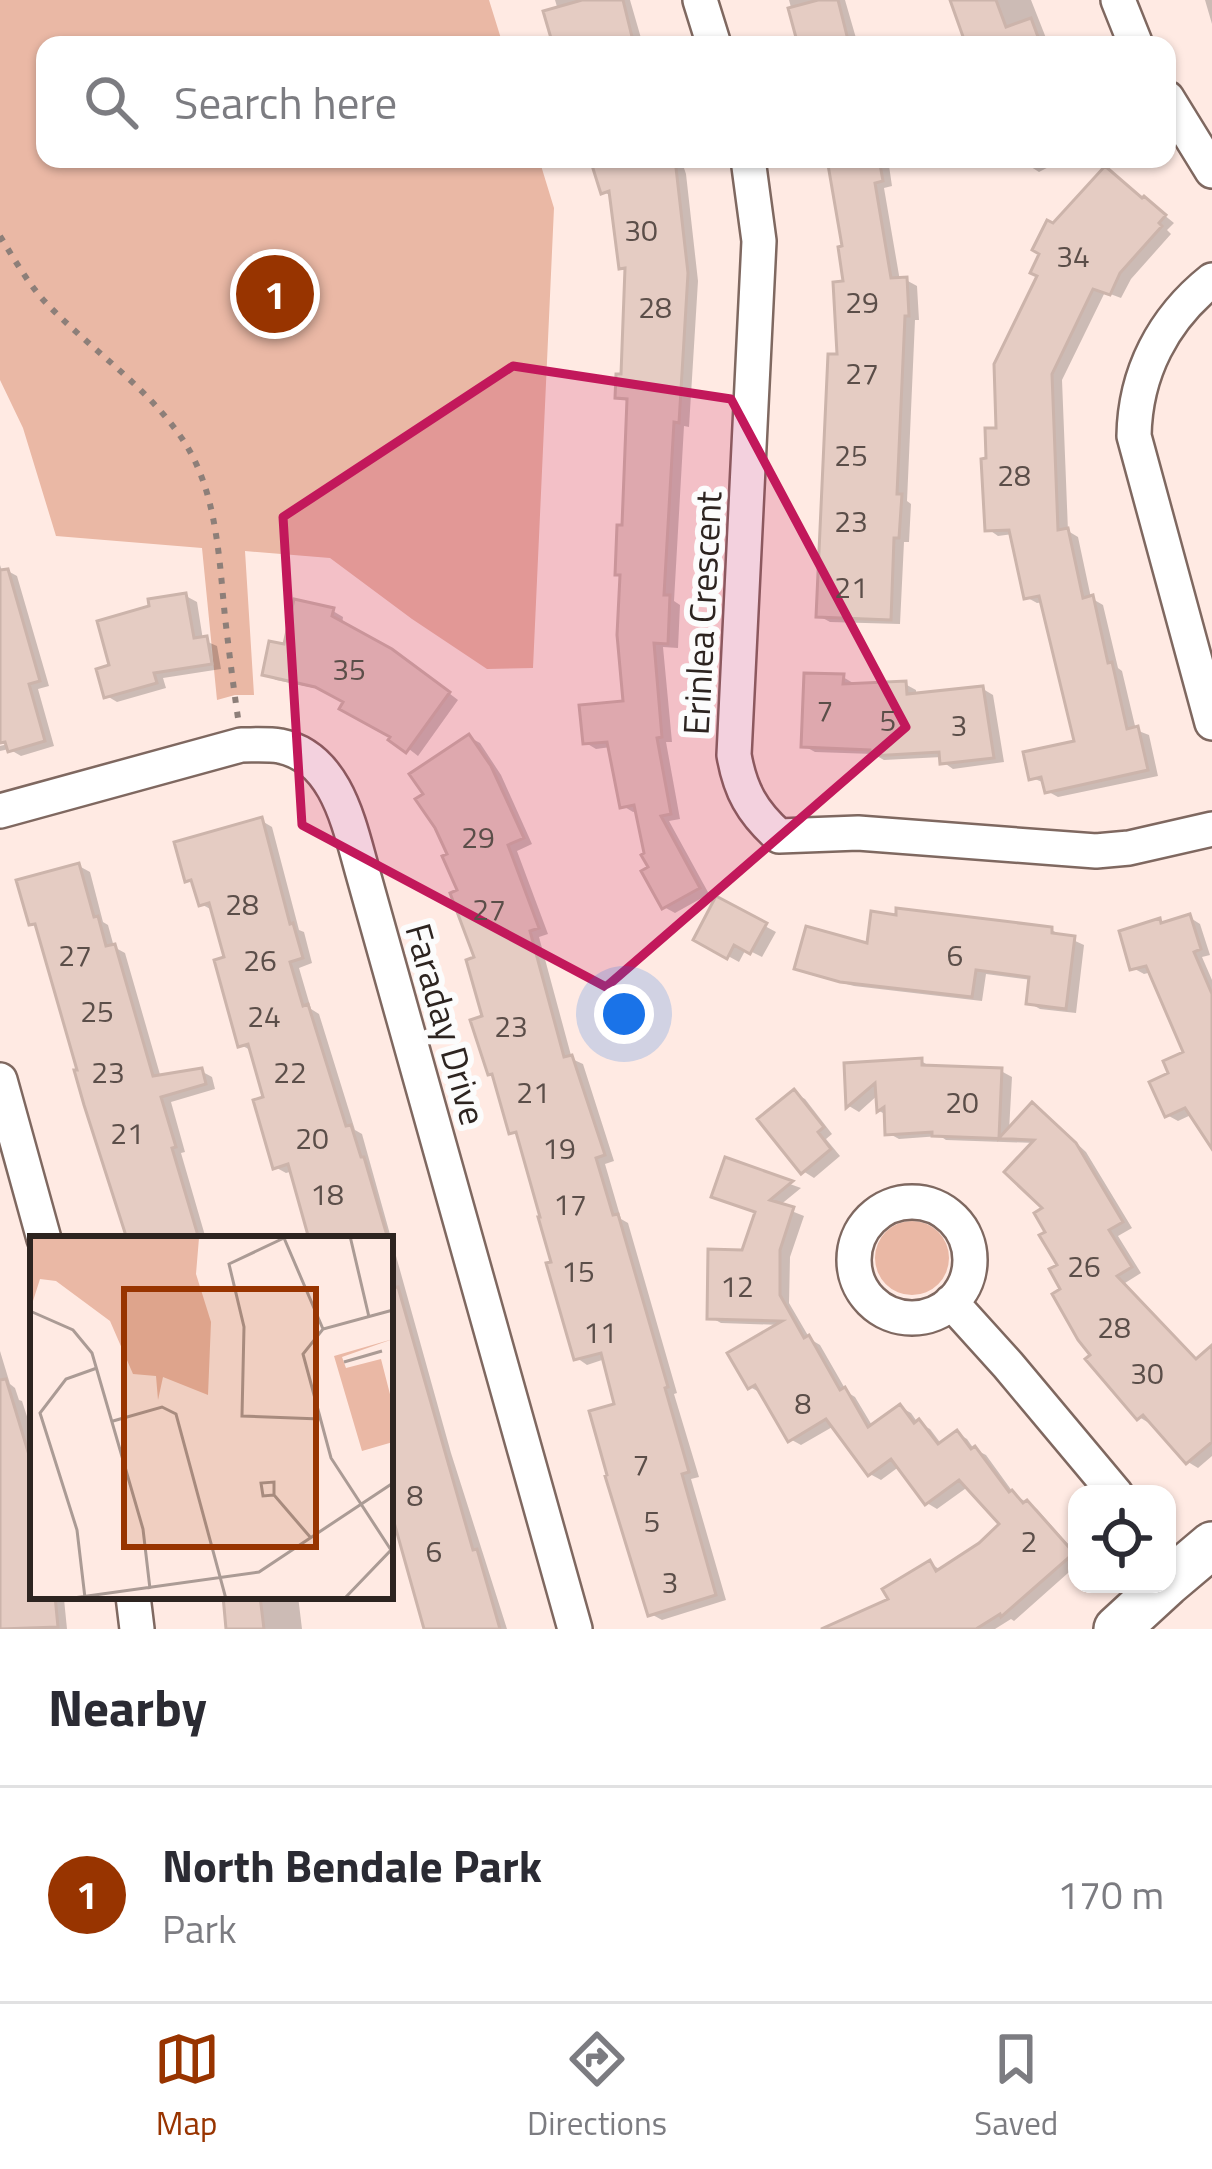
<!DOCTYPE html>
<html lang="en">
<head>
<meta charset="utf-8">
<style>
  :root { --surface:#fff; --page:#f2f2f3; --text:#2b2b33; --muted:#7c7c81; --line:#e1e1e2; --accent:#983400 }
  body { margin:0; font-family:"Titillium Web",sans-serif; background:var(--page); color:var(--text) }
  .controls { position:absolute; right:36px; bottom:36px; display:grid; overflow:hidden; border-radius:24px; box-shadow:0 3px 9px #0004 }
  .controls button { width:108px; height:108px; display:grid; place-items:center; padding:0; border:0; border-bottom:3px solid var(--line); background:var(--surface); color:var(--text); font:60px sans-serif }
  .you { position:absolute; left:624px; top:1014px; width:42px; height:42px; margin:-30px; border:9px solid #fff; border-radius:50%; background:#1a73e8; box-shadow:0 0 0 18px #1a73e833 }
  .badge { display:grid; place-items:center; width:78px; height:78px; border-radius:50%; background:var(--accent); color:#fff; font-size:39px; font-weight:700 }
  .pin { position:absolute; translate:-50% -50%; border:6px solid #fff; box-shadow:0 3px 12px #0006 }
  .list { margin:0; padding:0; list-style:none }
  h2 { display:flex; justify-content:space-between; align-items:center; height:156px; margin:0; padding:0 48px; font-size:51px }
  h2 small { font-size:39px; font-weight:400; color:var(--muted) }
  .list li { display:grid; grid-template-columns:78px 1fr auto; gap:36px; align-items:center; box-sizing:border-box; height:216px; padding:0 48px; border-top:3px solid var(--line) }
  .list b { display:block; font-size:45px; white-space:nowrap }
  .list p { margin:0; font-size:39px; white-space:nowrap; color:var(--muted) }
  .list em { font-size:39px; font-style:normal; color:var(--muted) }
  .icon { flex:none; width:66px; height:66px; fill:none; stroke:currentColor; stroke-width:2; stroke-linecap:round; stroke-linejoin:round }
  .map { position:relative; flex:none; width:1212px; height:1629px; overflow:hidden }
  .search { position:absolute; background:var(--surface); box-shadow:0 3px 9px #0004; left:36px; right:36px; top:36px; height:132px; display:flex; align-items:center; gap:30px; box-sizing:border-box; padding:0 42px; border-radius:24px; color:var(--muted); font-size:45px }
  .sheet { height:372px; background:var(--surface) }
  nav { display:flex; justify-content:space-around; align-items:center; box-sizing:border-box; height:168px; border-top:3px solid var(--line); background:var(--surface); font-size:33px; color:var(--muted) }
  nav a { display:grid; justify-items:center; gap:6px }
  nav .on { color:var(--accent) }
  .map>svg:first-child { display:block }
</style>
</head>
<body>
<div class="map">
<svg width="1212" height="1629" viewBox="0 0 1212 1629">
  <rect width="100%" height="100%" fill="#ffeae3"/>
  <path fill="#eab8a5" d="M0 0H489L503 45H45V159H539L554 208 533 668 487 669 412 619 330 558 245 551 254 695H235L217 700 202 548 56 536 23 428 0 380Z
    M875 1258a37 37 0 1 1 74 0a37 37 0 1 1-74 0Z"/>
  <path fill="#0003" d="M555 0H630L643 45H556L558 10Z
    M789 0H845L858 45H801Z
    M952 0H1031L1046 38 1057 45H968Z
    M1205 0H1212V24Z
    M593 159H681L686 174 698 281 689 427 684 426 674 601 680 605 678 648 663 647 672 742H666L680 819 669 821 709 894 675 913 664 907 639 811 633 812 623 806 611 747 596 749 586 743 627 703 624 529 630 403 618 396 623 377 628 271 621 267 613 197 604 192Z
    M831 159H888L892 186 884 188 900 281 906 280 917 286 919 320H915L907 501 911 504 909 542H904L900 624 830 622 819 616 847 284 845 249Z
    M1025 159H1064L1039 172 1028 165Z
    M1127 185 1174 223 1167 230 1171 234 1131 279 1121 298 1105 292 1062 380 1068 531 1078 537 1091 598 1103 605 1118 668 1122 671 1136 730 1149 735 1158 776 1058 797 1047 791 1045 783 1032 778 1078 743 1044 602 1037 603 1026 597 1013 534 998 536 988 529 989 461 1054 227Z
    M0 565 2 571 6 570 17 576 49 686 38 689 54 746 21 756 9 749 0 751V746L20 741 0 740Z
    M186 596 197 602 203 640 217 646 221 669 163 678 166 688 117 702 107 696 113 667Z
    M333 611 343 617 342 625 403 658 458 700 418 756 347 701 329 691 276 680 265 674 286 647Z
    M843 677 853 683V686L905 684 916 690V696L983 689 993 695 1004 762 953 769 943 762 942 757 884 760 873 754 815 752 804 746Z
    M469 737 480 743 501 775 532 844 517 851 548 934 539 937 572 1059 583 1064 614 1161 605 1164 621 1219 628 1223 677 1393 674 1394 699 1477 691 1479 726 1600 662 1620 651 1614 617 1406 605 1359 587 1365 577 1358 520 1137 512 1132 496 1076 491 1073 486 1018 461 892 451 855Z
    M262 821 272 827 299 930 304 932 312 963 299 968 311 1009 319 1014 355 1130 362 1134 451 1453 507 1629H428L390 1498V1239H315L293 1171 286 1173 275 1167 266 1099 254 1052 241 1045 228 960 212 910 201 904 196 885 188 880Z
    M79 866 90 872 103 922 108 925 114 947 125 953 161 1078 201 1071 212 1077 215 1089 171 1102 185 1152 181 1153 206 1239H130L39 927 32 923Z
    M717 900 776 932 762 957 746 949 739 962 697 939Z
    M1189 917 1200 924 1210 955 1202 957 1212 980V1143L1193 1114 1178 1121 1167 1115 1172 1075 1187 1053 1152 972 1144 974 1133 968 1159 922 1165 925Z
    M1051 930 1084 945 1076 1013 1040 1009 1029 1003 1032 980 986 974 982 1001 854 986 808 974 798 968 870 947Z
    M921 1061 933 1068 1001 1071 1012 1077 1009 1131 1043 1112 1086 1152 1132 1228 1118 1236 1141 1273 1125 1283 1198 1360 1212 1359V1456L1198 1468 1188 1462 1152 1421 1149 1423 1139 1417 1095 1355 1065 1290 1061 1266 1049 1233 1035 1143 946 1140 940 1136 899 1139 888 1133 887 1115 879 1111V1094L859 1112 849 1106 847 1066Z
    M794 1093 805 1099 832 1134 826 1139 840 1156 814 1178 803 1171Z
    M726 1161 801 1188 779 1206 804 1216 790 1257 789 1303 810 1339 820 1345 847 1392 855 1397 873 1427 900 1407 911 1413 918 1423 930 1429 942 1445 957 1433 967 1439 974 1449 986 1455 1015 1495 1037 1509 1077 1554V1565L1014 1621 1011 1619 995 1629H835L892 1600 930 1563 942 1571 981 1546 1003 1524 969 1486 937 1509 927 1503 900 1466 881 1480 870 1474 834 1426 801 1445 790 1439 761 1393 750 1387 781 1325 721 1323 710 1317 744 1253 758 1213 715 1196Z
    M0 1351 10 1384 15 1388 19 1400 22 1401 33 1435V1596H60L64 1599 67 1629H0Z
    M225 1596H298L302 1629H229Z"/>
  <path fill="#e5ccc3" stroke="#ccb4ab" stroke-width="3" d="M582 0H623L634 45H553L543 11Z
    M818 0H838L848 40 828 45H798L788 8Z
    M950 0H996L1006 27 1031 18 1041 45H966Z
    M590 159H675L688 273 679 423 674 422 664 595H670L668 644 654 643 662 737 657 738 671 814 661 816 700 888 662 909 641 871 648 867 641 855 644 853 634 805 620 808 607 742 583 744 579 705 623 701 617 635 620 575H615L617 525H622L627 399 615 398 616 374H621L625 268 619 269 609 191 601 194Z
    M827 159H879L883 181 875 183 891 278 907 277 909 316H905L897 494H902L899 538H894L891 620 816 617 828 354H837L833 282 843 281 838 247 842 246Z
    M1105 166 1142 198 1144 196 1166 215 1159 223 1162 226 1120 273 1110 295 1093 289 1052 374 1058 530 1068 528 1083 598 1093 595 1108 663 1112 662 1127 729 1138 726 1148 770 1045 793 1041 777 1029 780 1023 752 1074 741 1039 596 1024 599 1009 530 985 531 981 459 986 458 985 428H996L994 364 1037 276 1030 273 1039 254 1032 250 1047 220 1053 223Z
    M8 569 40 681 29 684 45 741 8 752 5 742 0 743V570Z
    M186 593 194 638 207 636 212 664 154 673 157 683 104 698 96 669 109 665 97 621 149 606 148 599Z
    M294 599 334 608 332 616 392 649 450 692 406 753 388 740 390 737 339 709 343 702 315 687 262 675 269 641 284 644Z
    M804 673 844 674 843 684 906 681 907 694 983 686 994 758 940 764 939 752 871 756 870 750 801 747Z
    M469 734 491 766 524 838 508 845 539 928 530 931 564 1057 572 1055 605 1155 596 1158 613 1215 618 1214 668 1387 665 1388 689 1472 682 1474 716 1595 648 1616 605 1476 607 1475 589 1411 614 1404 601 1353 574 1360 546 1263 551 1262 538 1217H540L516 1132 509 1134 492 1074 488 1075 470 1020 482 1016 466 960 474 957 450 893 457 890 442 856 447 854 435 828 415 799 423 794 409 774Z
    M262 817 290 924 293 923 303 958 290 962 303 1006 308 1004 346 1126 351 1125 361 1157H364L388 1239H309L288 1164 273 1169 253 1100 263 1097 248 1044 238 1047 214 960 224 957 209 903 199 906 191 880 185 882 174 842Z
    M79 863 94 917 98 916 106 946 115 944 153 1076 202 1068 206 1084 161 1097 176 1147 172 1148 199 1239H127L84 1105 74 1070H77L35 924 29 925 16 880Z
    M716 896 767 923 750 954 734 945 727 959 693 940Z
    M896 908 1052 927V933L1075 936 1066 1009 1026 1004 1029 977 976 970 972 997 840 982 794 969 806 926 867 943 871 911 896 915Z
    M1190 914 1201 949 1194 952 1212 994V1149L1185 1108 1165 1117 1149 1082 1168 1073 1163 1061 1183 1052 1146 966 1130 970 1119 931 1160 918 1161 923Z
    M922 1058V1065L1002 1068 999 1138 1032 1102 1076 1143 1123 1222 1109 1230 1132 1267 1117 1276 1196 1359 1212 1345V1442L1186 1464 1143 1415 1137 1420 1085 1359 1090 1355 1078 1340 1052 1294 1060 1289 1049 1269 1057 1265 1039 1235 1045 1232 1034 1213 1042 1208 1004 1172 1034 1140 932 1136V1132L885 1135 884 1107 877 1112 875 1083 846 1108 844 1063Z
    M794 1089 824 1127 818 1132 831 1149 801 1174 757 1119Z
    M725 1157 793 1181 770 1200 794 1207 780 1250V1295L804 1338 809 1335 840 1390 845 1387 868 1427 900 1404 914 1423 919 1419 938 1444 957 1430 971 1449 975 1446 1009 1492 1012 1490 1023 1503 1027 1500 1074 1553 1001 1617 1000 1614 976 1629H821L888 1599 882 1589 930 1560 936 1571 979 1543 999 1524 959 1480 925 1505 891 1459 868 1476 826 1419 788 1442 755 1385 748 1389 727 1353 782 1321 707 1319 708 1249 742 1250 755 1212 711 1197Z
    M398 1287 473 1550 477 1549 500 1629H424L390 1508V1288Z
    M6 1379 33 1468V1596H55L58 1627 0 1629V1380Z
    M223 1596H260L264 1629H226Z"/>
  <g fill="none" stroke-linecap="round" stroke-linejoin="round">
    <defs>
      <path id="street" d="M700 0 714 45
        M1118 0 1136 45
        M1167 98 1212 171
        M748 159 759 241 734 755C740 790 752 812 779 836L858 833 1096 851 1129 848 1212 829
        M1212 280C1163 319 1135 373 1134 436L1212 723
        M0 811 241 745C254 745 268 744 280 746 336 757 349 824 362 870L575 1629
        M0 1080 44 1239
        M854 1260a58 58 0 1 1 116 0a58 58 0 1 1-116 0Z
        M951 1302 1008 1365 1116 1494
        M133 1596 137 1629"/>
      <path id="secondary" d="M1167 1583 1212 1545
        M1117 1629 1166 1584"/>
    </defs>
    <use href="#street" stroke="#7f6860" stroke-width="38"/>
    <use href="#secondary" stroke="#7f6860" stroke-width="50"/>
    <path stroke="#8d7f79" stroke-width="6" stroke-dasharray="6 9" stroke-linecap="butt" d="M0 236C16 262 31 289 53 310 97 354 148 388 183 440 217 491 219 558 225 617 229 651 233 684 238 718"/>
    <use href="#street" stroke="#fff" stroke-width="33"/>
    <use href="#secondary" stroke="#fff" stroke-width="45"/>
  </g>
  <path fill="#c2185b" fill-opacity="0.2" stroke="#c2185b" stroke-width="9" stroke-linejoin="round" d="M513 366 731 399 906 727 606 987 302 825 283 517Z"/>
  <g text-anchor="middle" stroke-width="12" stroke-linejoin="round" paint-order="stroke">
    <g font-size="30" fill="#5b4e49">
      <text x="641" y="241">30</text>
      <text x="1073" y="267">34</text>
      <text x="862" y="313">29</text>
      <text x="655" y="318">28</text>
      <text x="862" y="384">27</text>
      <text x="851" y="466">25</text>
      <text x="1014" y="486">28</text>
      <text x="851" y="532">23</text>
      <text x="851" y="598">21</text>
      <text x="349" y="680">35</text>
      <text x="825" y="721">7</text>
      <text x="888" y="731">5</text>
      <text x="959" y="736">3</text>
      <text x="478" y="848">29</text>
      <text x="242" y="915">28</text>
      <text x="489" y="920">27</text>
      <text x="75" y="966">27</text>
      <text x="955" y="966">6</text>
      <text x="260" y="971">26</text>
      <text x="97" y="1022">25</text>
      <text x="264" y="1027">24</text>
      <text x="511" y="1037">23</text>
      <text x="108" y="1083">23</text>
      <text x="290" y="1083">22</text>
      <text x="533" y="1103">21</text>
      <text x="962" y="1113">20</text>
      <text x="127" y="1144">21</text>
      <text x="312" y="1149">20</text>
      <text x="559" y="1159">19</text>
      <text x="327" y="1205">18</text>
      <text x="570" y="1215">17</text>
      <text x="1084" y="1277">26</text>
      <text x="578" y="1282">15</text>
      <text x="737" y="1297">12</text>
      <text x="1114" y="1338">28</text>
      <text x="600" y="1343">11</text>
      <text x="1147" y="1384">30</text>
      <text x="803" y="1414">8</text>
      <text x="641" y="1475">7</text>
      <text x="415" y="1506">8</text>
      <text x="652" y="1532">5</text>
      <text x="1029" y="1552">2</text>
      <text x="434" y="1562">6</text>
      <text x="670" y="1593">3</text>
    </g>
    <g font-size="36" fill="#2d2420" stroke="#fcfcfc">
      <text transform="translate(702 613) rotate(-87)" y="13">Erinlea Crescent</text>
      <text transform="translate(446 1024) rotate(74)" y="13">Faraday Drive</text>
    </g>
  </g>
  <g transform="translate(30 1236)">
    <rect width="363" height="363" fill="#ffeae3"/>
    <path d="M0 0 169 2 166 38 181 86 178 159 133 141 128 164 126 140 103 138 80 85 26 45 10 43 3 65ZM363 103 312 121 316 132 351 123 363 170V206L332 215 304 120Z" fill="#eab8a5"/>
    <path fill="none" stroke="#ab9b95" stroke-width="3" d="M320 0 339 81M0 75 43 94 62 117 113 293 120 353M314 126 352 115M290 183 212 180 214 91 199 28 254 2 293 93M83 185 132 171 146 178 196 363M244 259 233 260 231 247 244 246V259L281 302M55 362 47 294 10 177 36 143 67 132M36 363 229 336 363 247M314 363 361 314 301 222 273 118 293 93 363 74"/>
    <path fill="#983400" fill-opacity="0.15" stroke="#983400" stroke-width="6" d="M94 53H286V311H94Z"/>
    <rect width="363" height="363" fill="none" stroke="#2d2420" stroke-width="6"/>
  </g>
</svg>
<div class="controls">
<button><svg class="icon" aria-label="locate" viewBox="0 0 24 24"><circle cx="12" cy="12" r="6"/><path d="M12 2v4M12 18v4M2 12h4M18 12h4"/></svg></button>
</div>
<div class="you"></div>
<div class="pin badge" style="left:275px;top:294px">1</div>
<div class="search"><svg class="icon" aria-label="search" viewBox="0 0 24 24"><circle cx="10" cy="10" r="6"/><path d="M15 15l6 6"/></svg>Search here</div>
</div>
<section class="sheet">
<h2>Nearby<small></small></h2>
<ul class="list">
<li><span class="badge">1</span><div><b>North Bendale Park</b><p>Park</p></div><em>170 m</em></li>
</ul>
</section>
<nav>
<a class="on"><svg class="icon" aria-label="map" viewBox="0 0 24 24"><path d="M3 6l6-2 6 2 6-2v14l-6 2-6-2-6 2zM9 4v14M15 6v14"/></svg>Map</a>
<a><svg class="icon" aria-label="directions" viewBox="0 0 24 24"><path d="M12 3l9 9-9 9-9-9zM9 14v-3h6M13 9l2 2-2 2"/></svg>Directions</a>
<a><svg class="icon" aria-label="saved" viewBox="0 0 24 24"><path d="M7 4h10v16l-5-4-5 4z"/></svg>Saved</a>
</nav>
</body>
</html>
